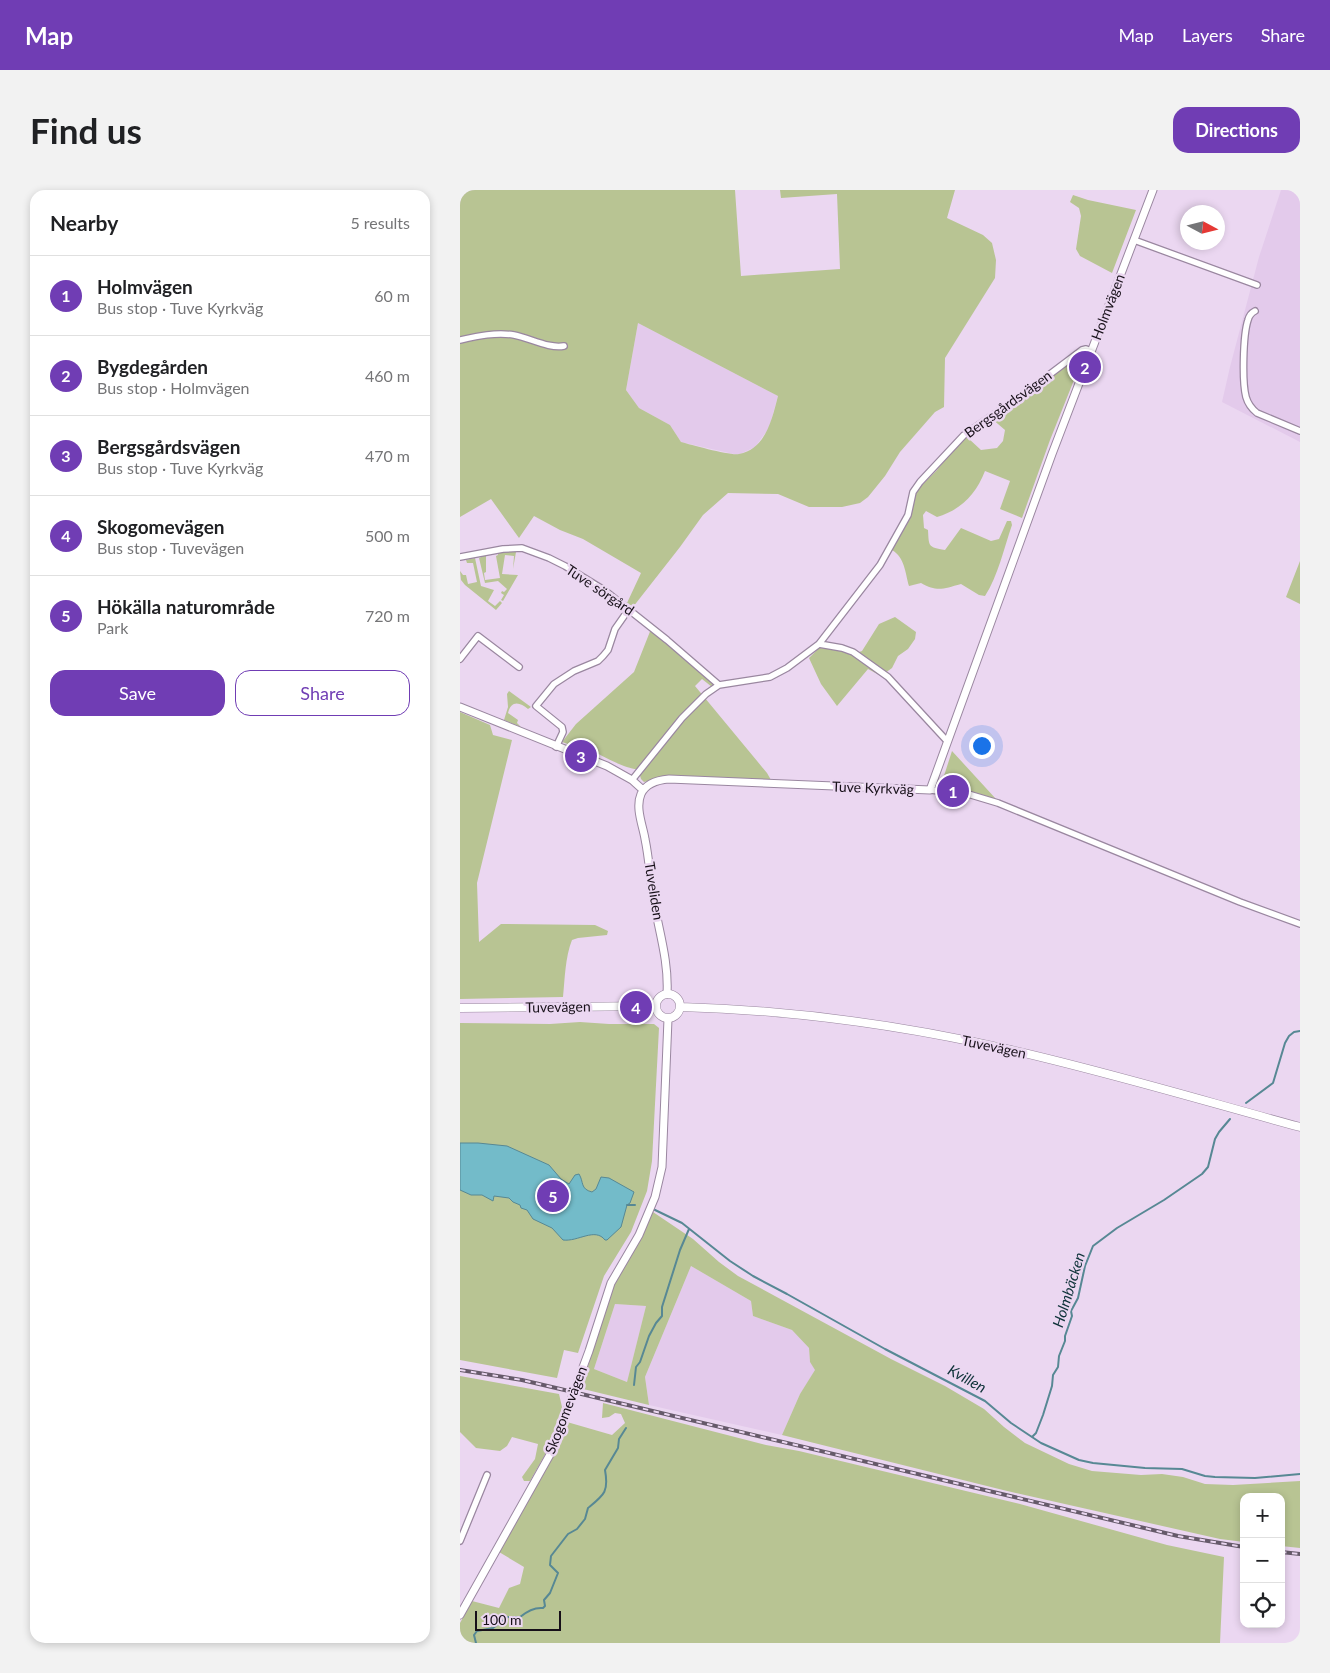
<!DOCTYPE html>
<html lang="en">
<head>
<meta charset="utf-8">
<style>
  :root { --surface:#fff; --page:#f2f2f2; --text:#202124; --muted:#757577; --line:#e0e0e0; --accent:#703db4 }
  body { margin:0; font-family:Lato,sans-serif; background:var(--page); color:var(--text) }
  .controls { position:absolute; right:15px; bottom:15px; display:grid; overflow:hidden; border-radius:10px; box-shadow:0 2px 8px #0003 }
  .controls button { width:45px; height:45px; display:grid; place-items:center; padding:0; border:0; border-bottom:1px solid var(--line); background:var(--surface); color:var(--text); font:25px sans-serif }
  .compass { position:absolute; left:720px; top:15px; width:45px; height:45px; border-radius:50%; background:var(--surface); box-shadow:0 2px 8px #0003; rotate:97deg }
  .scale { position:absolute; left:15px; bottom:12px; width:86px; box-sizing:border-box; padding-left:5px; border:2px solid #171019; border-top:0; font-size:14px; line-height:18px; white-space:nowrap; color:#171019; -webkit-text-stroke:4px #ebd7f1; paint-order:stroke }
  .you { position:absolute; left:521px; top:555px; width:18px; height:18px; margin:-12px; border:4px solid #fff; border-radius:50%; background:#1a73e8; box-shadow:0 0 0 8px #1a73e833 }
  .badge { display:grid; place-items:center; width:32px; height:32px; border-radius:50%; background:var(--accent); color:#fff; font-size:16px; font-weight:700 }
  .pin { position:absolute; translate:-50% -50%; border:2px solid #fff; box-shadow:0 1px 5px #0006 }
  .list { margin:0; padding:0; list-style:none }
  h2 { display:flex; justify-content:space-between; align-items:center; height:65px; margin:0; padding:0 20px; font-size:21px }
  h2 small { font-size:16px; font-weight:400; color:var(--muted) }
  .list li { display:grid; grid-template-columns:32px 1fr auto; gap:15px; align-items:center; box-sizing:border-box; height:80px; padding:0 20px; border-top:1px solid var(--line) }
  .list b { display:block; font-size:19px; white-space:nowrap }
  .list p { margin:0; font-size:16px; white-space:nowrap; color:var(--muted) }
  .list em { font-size:16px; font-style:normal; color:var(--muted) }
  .actions { display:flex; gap:10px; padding:15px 20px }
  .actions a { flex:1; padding:11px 0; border:1px solid var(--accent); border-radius:15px; text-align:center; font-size:18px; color:var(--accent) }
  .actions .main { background:var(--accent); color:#fff }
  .icon { flex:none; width:28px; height:28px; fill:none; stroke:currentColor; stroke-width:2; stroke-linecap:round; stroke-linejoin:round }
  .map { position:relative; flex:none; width:840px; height:1453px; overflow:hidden; border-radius:15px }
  header { display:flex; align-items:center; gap:30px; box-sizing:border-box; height:70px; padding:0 25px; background:var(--accent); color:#fff }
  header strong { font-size:24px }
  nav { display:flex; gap:28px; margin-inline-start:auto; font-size:18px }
  .intro { display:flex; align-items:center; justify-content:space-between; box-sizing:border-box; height:120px; padding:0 30px }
  h1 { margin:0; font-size:35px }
  .button { padding:12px 22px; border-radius:15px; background:var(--accent); color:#fff; font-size:18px; font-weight:700 }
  main { display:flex; gap:30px; padding:0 30px }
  aside { flex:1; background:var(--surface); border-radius:15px; box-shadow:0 2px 8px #0003 }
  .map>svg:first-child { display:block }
</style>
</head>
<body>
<header>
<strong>Map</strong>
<nav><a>Map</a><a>Layers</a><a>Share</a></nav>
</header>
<div class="intro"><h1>Find us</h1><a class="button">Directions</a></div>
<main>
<aside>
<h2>Nearby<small>5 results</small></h2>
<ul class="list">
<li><span class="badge">1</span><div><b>Holmvägen</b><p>Bus stop · Tuve Kyrkväg</p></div><em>60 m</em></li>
<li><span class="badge">2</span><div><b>Bygdegården</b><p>Bus stop · Holmvägen</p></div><em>460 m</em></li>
<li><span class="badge">3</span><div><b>Bergsgårdsvägen</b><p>Bus stop · Tuve Kyrkväg</p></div><em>470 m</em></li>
<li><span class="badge">4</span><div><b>Skogomevägen</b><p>Bus stop · Tuvevägen</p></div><em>500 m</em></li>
<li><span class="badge">5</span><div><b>Hökälla naturområde</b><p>Park</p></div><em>720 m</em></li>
</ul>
<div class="actions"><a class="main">Save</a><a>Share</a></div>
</aside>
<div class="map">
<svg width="840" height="1453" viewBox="0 0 840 1453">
  <rect width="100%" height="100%" fill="#ebd7f1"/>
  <path fill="#e3caeb" d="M821 0H840V252L762 212 770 177 799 67Z
    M178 133 318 206 309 238 295 257 278 265 221 252 210 235 179 218 166 200Z
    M231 1076 291 1111 293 1126 332 1140 349 1158 350 1172 356 1180 340 1204 322 1245 189 1215 185 1187Z
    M155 1114 186 1116 167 1192 134 1179Z"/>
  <path fill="#b8c493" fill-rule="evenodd" d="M0 0H275L281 86 380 79 377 4 321 8 320 0H495L487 28 523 45 532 53 536 70 535 88 485 168 484 217 475 222 440 262 425 286 408 307 400 313 382 317H349L318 304 268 303 243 325 220 357 173 417 167 413 181 383 123 349 100 340 74 326 59 348 31 309 0 327ZM178 133 318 206C312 229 306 259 279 264 271 266 232 255 221 252L210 235 179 218 166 200Z
    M613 5 628 10 676 20 652 83 620 66 616 59 621 26 619 18 610 12Z
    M621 164 624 165 590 250 562 328 540 319 550 291 525 281C516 304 501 320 477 327L466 321 463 325 464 338 468 340C469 357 468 357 485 360L501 338 531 351 539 349 547 331H551L552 335C544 358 538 386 525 406L519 405 501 394C483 399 477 402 461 393L449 396C445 382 445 368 432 360L450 329 455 305 460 297 477 280 494 258 504 248H508L521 260 537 258 543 251 545 240 531 228Z
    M48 362H56L53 379 54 366 45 365 42 384 58 385 43 411 41 410 44 405 41 403 42 401 44 402 47 399 38 391 25 393 19 368 26 365V382L24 383 25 390 40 388 36 366 38 365V363Z
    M15 368 21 396 34 400 28 411 35 416 40 411 42 413 36 420 5 395 1 390 0 381 3 385H6L8 394 17 392 13 373H7L6 370Z
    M840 371V414L826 407Z
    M435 427 456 442 455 449 448 459 438 466 432 478 421 486 408 479 377 516 361 494 349 468 359 458 377 459 391 465 402 461 419 434Z
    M194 435 258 490 252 497 242 489 235 496 307 583 311 590 207 586 184 592 181 589 178 579C166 580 140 564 126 558 118 556 110 555 102 552L116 534 174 482 191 439Z
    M49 501 71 517 68 519C60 512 51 510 48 523L58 530 57 533 61 537 44 530 48 517 47 504Z
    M0 522 30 535 33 545 52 550 17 693 19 752 41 734 135 735 148 741 147 745 118 748 112 750C105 768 105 788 103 807L0 809Z
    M492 561 536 609 483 596 482 592Z
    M120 832 149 834H194L199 838 192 971 187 1001 171 1042 144 1086 118 1163 104 1160 97 1188 0 1170V833L90 834Z
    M193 1022 233 1049 259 1072 278 1086 431 1169 485 1196 524 1219 544 1237 565 1253 609 1274 632 1281 681 1285 702 1284 723 1287 745 1294 773 1295 840 1291V1358L821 1356V1307H784V1352L760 1349 543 1300 322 1245 340 1204 355 1180 350 1172 349 1158 332 1140 293 1126 291 1111 231 1076 185 1187 189 1215 119 1198 128 1176 154 1094 183 1043ZM155 1114 186 1116 167 1192 134 1179Z
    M0 1186 99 1204 102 1217 101 1221 87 1261 70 1291H64L62 1287 75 1269 78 1254 52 1247 47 1256 40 1261 16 1258 0 1242Z
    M143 1213 306 1255 339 1261 560 1314 707 1355 764 1367 760 1453H0V1433L12 1411 39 1418 49 1398 60 1394 64 1377 39 1362C64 1319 88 1278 107 1232L152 1245 165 1233 161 1224 155 1223 149 1227 142 1228Z"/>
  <path fill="#73bbc9" stroke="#578894" d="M0 953H18L47 956 89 975 101 989 109 994 115 985 119 984C124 992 120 999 132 1002L136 999 141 987 149 988 174 1002 170 1013 167 1015 161 1037 147 1050H145C135 1037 118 1052 103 1050L92 1038 73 1029 67 1020 61 1018 60 1015 53 1012 49 1008 34 1006 33 1011 22 1005H11L0 1000Z"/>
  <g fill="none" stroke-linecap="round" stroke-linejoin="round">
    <path stroke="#578894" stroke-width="2" d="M786 913 813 893 825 853 829 846 834 842 840 841
      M167 1015H175
      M193 1019 222 1033 270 1071 293 1086 327 1104 425 1159 525 1211 551 1233 581 1253 619 1270 633 1273 685 1278 722 1279 745 1286 755 1287 795 1288 840 1284
      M174 1195 176 1177 180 1172 189 1146 196 1133 202 1126V1117L220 1060 229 1039
      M572 1247 576 1243 583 1225 592 1196 593 1185 598 1177 599 1166 605 1151V1146L612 1126 611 1121 618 1108 625 1076 633 1056 657 1038 704 1010 742 984 748 977 755 949 759 942 770 929
      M16 1453 14 1445 17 1441 33 1438 48 1427H60C66 1422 73 1417 83 1418L85 1416 84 1410 90 1403 98 1383 90 1375 91 1366 108 1344 117 1339 125 1329 128 1318C144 1305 149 1302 145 1280L158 1258 159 1249 166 1238"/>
    <defs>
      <path id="minor" d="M674 50 797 95
        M795 121C791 123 789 126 788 130 783 145 782 192 786 207 788 214 792 219 797 223L840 241
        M0 150C18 146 36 142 54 145 70 148 89 159 104 156
        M0 367 43 359 62 358 89 368 105 376 144 400 207 450 259 495
        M359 454 382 458 393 462 428 487 487 551
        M0 469 18 446 59 477
        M96 557 103 542 102 537 76 516 94 494 114 481 138 471 143 466 148 460 155 439 169 419
        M172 590 222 528 246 504 259 495 310 487 327 478 359 454 420 375 448 325 453 302 460 292 504 245 569 200 622 160 626 159 631 161
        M470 600 508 604 538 613 780 712 840 734
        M0 1351 27 1285"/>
      <path id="tertiary" d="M0 517 147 576 172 590 183 600
        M207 804C209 770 198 739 193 706 190 687 189 668 185 649 183 636 175 618 181 604 186 593 197 590 209 589L470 600 592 264 693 0
        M0 1425 92 1261 129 1161 151 1093 179 1045 195 1007 202 977 208 829"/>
      <path id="secondary" d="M196 816a12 12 0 1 1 24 0a12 12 0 1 1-24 0Z
        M221 817C332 820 442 835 551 860 648 882 744 911 840 937
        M0 818 196 816"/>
    </defs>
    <use href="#minor" stroke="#9a87a0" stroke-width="8"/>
    <use href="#tertiary" stroke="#9a87a0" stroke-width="9"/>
    <use href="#secondary" stroke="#9a87a0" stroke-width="9"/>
    <use href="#minor" stroke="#fff" stroke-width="5.5"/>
    <use href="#tertiary" stroke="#fff" stroke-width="7"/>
    <use href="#secondary" stroke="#fff" stroke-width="8"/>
    <defs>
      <path id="rail" d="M0 1180 62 1190 113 1202 718 1346 784 1357
        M821 1362 840 1364"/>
    </defs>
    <use href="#rail" stroke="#665a6a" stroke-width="4"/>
    <use href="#rail" stroke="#ebd7f1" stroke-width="2" stroke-dasharray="5.5" stroke-linecap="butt"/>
  </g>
  <g text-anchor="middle" stroke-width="5" stroke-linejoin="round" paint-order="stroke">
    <g font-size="14" fill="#171019" stroke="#ebd7f1">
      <text transform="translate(648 117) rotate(-69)" y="5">Holmvägen</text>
      <text transform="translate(548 214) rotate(-36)" y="5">Bergsgårdsvägen</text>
      <text transform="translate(140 400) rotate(34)" y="5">Tuve sörgård</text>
      <text transform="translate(413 598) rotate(2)" y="5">Tuve Kyrkväg</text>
      <text transform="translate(194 701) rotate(81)" y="5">Tuveliden</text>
      <text transform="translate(98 817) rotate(-1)" y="5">Tuvevägen</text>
      <text transform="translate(534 857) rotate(12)" y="5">Tuvevägen</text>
      <text transform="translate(106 1220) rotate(-69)" y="5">Skogomevägen</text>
    </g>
    <g font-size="15" font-style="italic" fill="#0e3239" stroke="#ebd7f1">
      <text transform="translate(609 1100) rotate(-73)" y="5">Holmbäcken</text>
      <text transform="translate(507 1189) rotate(29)" y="5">Kvillen</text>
    </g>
  </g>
</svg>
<div class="controls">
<button>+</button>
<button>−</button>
<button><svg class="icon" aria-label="locate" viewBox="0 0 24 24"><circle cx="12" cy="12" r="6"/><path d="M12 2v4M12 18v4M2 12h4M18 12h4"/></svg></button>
</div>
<svg class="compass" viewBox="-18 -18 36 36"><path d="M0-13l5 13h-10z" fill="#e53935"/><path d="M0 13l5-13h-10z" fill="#757577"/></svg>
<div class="scale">100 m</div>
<div class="you"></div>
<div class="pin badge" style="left:493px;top:601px">1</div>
<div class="pin badge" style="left:625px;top:177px">2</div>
<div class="pin badge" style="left:121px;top:566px">3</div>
<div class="pin badge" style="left:176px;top:817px">4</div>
<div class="pin badge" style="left:93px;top:1006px">5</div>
</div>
</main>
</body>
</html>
